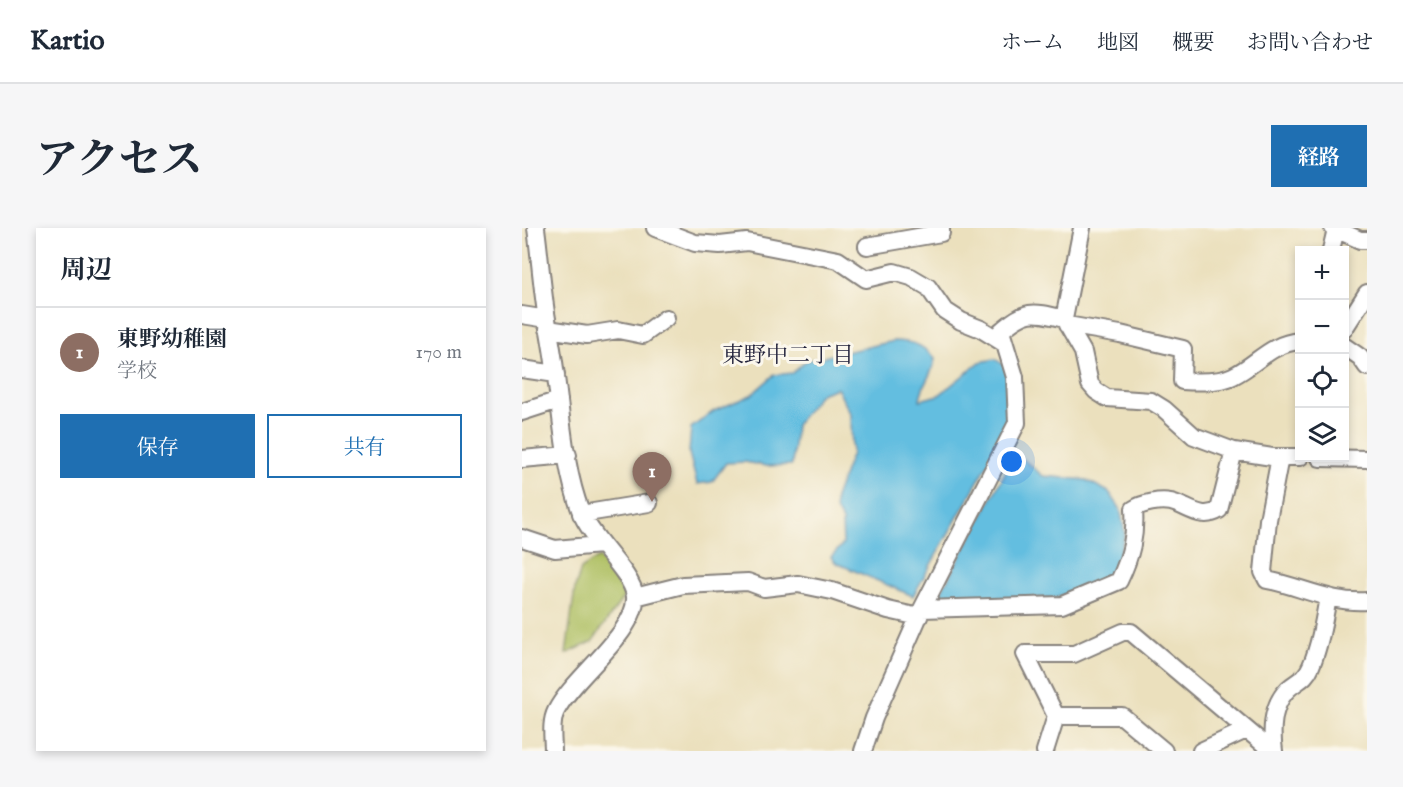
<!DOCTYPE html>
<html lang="ja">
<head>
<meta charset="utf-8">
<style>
  :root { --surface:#fff; --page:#f6f6f7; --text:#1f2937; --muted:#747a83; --line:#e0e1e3; --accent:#1f6fb2 }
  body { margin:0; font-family:"IM FELL English","Noto Serif JP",serif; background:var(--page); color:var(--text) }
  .controls { position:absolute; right:18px; top:18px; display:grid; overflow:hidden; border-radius:0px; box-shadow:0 3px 9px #0003 }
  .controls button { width:54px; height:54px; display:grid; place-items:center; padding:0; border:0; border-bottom:2px solid var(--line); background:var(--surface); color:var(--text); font:30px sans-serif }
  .you { position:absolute; left:490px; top:234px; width:21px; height:21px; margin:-15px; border:4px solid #fff; border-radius:50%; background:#1a73e8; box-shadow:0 0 0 9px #1a73e833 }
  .badge { display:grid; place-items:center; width:39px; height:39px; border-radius:50%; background:var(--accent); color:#fff; font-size:20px; font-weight:700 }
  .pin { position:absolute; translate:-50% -50px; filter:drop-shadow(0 2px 3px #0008) }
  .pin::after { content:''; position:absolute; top:32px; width:21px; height:18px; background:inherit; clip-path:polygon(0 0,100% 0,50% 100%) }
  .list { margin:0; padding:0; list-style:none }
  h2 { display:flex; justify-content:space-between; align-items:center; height:78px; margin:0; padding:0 24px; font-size:26px }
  h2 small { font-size:20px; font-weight:400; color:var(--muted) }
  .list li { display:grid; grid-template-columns:39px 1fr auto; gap:18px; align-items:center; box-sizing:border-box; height:90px; padding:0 24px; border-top:2px solid var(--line) }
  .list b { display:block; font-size:22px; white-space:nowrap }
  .list p { margin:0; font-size:20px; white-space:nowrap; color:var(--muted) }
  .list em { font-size:20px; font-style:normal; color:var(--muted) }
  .actions { display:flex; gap:12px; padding:18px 24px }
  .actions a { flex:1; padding:14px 0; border:2px solid var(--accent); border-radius:0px; text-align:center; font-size:21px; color:var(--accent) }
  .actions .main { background:var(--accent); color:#fff }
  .icon { flex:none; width:33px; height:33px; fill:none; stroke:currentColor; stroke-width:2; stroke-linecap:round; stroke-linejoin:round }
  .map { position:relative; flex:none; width:845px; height:523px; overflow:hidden; border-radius:0px }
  header { display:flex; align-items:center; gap:36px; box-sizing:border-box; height:84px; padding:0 30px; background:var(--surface); border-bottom:2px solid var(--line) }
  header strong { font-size:28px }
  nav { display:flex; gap:33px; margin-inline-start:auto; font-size:21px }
  .intro { display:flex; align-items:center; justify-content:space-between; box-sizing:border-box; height:144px; padding:0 36px }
  h1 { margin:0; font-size:42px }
  .button { padding:15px 27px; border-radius:0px; background:var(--accent); color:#fff; font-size:21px; font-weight:700 }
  main { display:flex; gap:36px; padding:0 36px }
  aside { flex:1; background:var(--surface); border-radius:0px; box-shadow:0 3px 9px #0003 }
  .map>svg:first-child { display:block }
</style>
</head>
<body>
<header>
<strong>Kartio</strong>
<nav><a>ホーム</a><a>地図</a><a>概要</a><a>お問い合わせ</a></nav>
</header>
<div class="intro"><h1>アクセス</h1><a class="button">経路</a></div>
<main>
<aside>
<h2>周辺<small></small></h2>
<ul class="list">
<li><span class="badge" style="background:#8d6e63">1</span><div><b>東野幼稚園</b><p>学校</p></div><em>170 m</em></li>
</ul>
<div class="actions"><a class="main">保存</a><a>共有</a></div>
</aside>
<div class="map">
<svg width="845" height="523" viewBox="0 0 845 523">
  <rect width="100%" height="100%" fill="#fbf7ec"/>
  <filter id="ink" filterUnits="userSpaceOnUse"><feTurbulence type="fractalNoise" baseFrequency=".0167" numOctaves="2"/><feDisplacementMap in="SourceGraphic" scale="12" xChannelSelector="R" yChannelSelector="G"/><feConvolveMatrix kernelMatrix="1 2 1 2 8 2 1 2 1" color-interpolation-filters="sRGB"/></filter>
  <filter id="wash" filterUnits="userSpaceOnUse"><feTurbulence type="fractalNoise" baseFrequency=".008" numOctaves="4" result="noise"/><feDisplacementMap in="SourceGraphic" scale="24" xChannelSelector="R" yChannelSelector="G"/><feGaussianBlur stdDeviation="1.35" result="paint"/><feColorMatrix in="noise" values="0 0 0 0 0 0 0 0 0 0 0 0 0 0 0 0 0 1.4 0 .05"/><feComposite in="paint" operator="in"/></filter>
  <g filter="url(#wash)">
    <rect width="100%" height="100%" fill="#ebe0bd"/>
    <path fill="#aebf62" stroke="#68704e" stroke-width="1.5" d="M77 329 103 367 70 414 44 426 53 360 59 341Z"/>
    <path fill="#63bee0" stroke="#42708e" stroke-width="1.5" d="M372 113C390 113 402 117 413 131 410 148 399 157 398 172L417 167 458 134 473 131 485 139 489 195 391 368 314 335 309 329 321 316 320 293 313 280V270L330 225 329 187 315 160 298 166 274 197 270 237 244 238 223 234 204 235 190 254 175 256 167 225 169 200 192 183 229 167 252 147 270 145 284 133Z
      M494 225 521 248 564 252 587 264 598 280 603 306 591 346 535 370 415 371Z"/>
  </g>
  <g filter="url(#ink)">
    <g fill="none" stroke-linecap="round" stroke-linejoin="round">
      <defs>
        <path id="minor" d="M14 0C18 30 20 61 25 91 28 110 32 130 34 149 40 193 43 243 59 284 69 311 110 344 113 368 116 404 51 449 34 483 28 495 31 510 31 523
          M133 0 173 15 198 17 225 14 316 32 344 51 372 44 389 49 406 59 422 82 439 93 459 101 483 116
          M811 0 838 12H845
          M345 18 419 5V0
          M809 22 814 1
          M0 87 25 91
          M542 91 560 0
          M545 97 598 106 661 121 660 153C675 154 697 155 711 148 737 135 747 116 778 113
          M26 101 65 107 96 102 121 107 144 90
          M822 101 845 65
          M822 118 838 129 845 139
          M0 141 34 146
          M0 184 37 172
          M758 229 746 292 741 344 745 352C778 358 810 376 845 373
          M798 230 845 231
          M0 231 46 227
          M59 286 127 275
          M0 310 33 321 79 317
          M113 369 161 357 226 354 242 360 276 356 310 363 366 382 397 389
          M400 381 540 377 597 353C609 328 614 308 612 281 620 275 638 272 649 274 666 278 679 293 697 282L712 223
          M534 488H600L642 523
          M341 523 352 490 400 381 495 195 493 149 479 103C505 81 510 83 542 91L561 124 568 156 574 163 585 170 629 173 642 181 672 208 712 223 750 229H778
          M523 523 534 488 503 426H552L601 404H609L750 523
          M679 523 724 502
          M752 523C749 502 750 477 766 461 776 452 783 452 789 438 798 417 802 392 806 369"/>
      </defs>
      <use href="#minor" stroke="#86817c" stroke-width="20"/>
      <use href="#minor" stroke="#fff" stroke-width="16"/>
    </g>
  </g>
  <g text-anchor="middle" stroke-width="6" stroke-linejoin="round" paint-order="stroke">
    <g font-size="22" fill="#22223b" stroke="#fbf7ec">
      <text x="266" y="134">東野中二丁目</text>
    </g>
  </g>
</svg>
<div class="controls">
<button>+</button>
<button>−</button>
<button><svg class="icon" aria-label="locate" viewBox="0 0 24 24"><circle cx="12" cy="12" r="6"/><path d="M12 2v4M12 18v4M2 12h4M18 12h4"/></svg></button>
<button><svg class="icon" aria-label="layers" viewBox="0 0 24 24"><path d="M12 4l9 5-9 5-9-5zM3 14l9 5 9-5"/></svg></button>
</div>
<div class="you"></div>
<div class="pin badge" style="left:130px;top:274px;background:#8d6e63">1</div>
</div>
</main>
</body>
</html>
